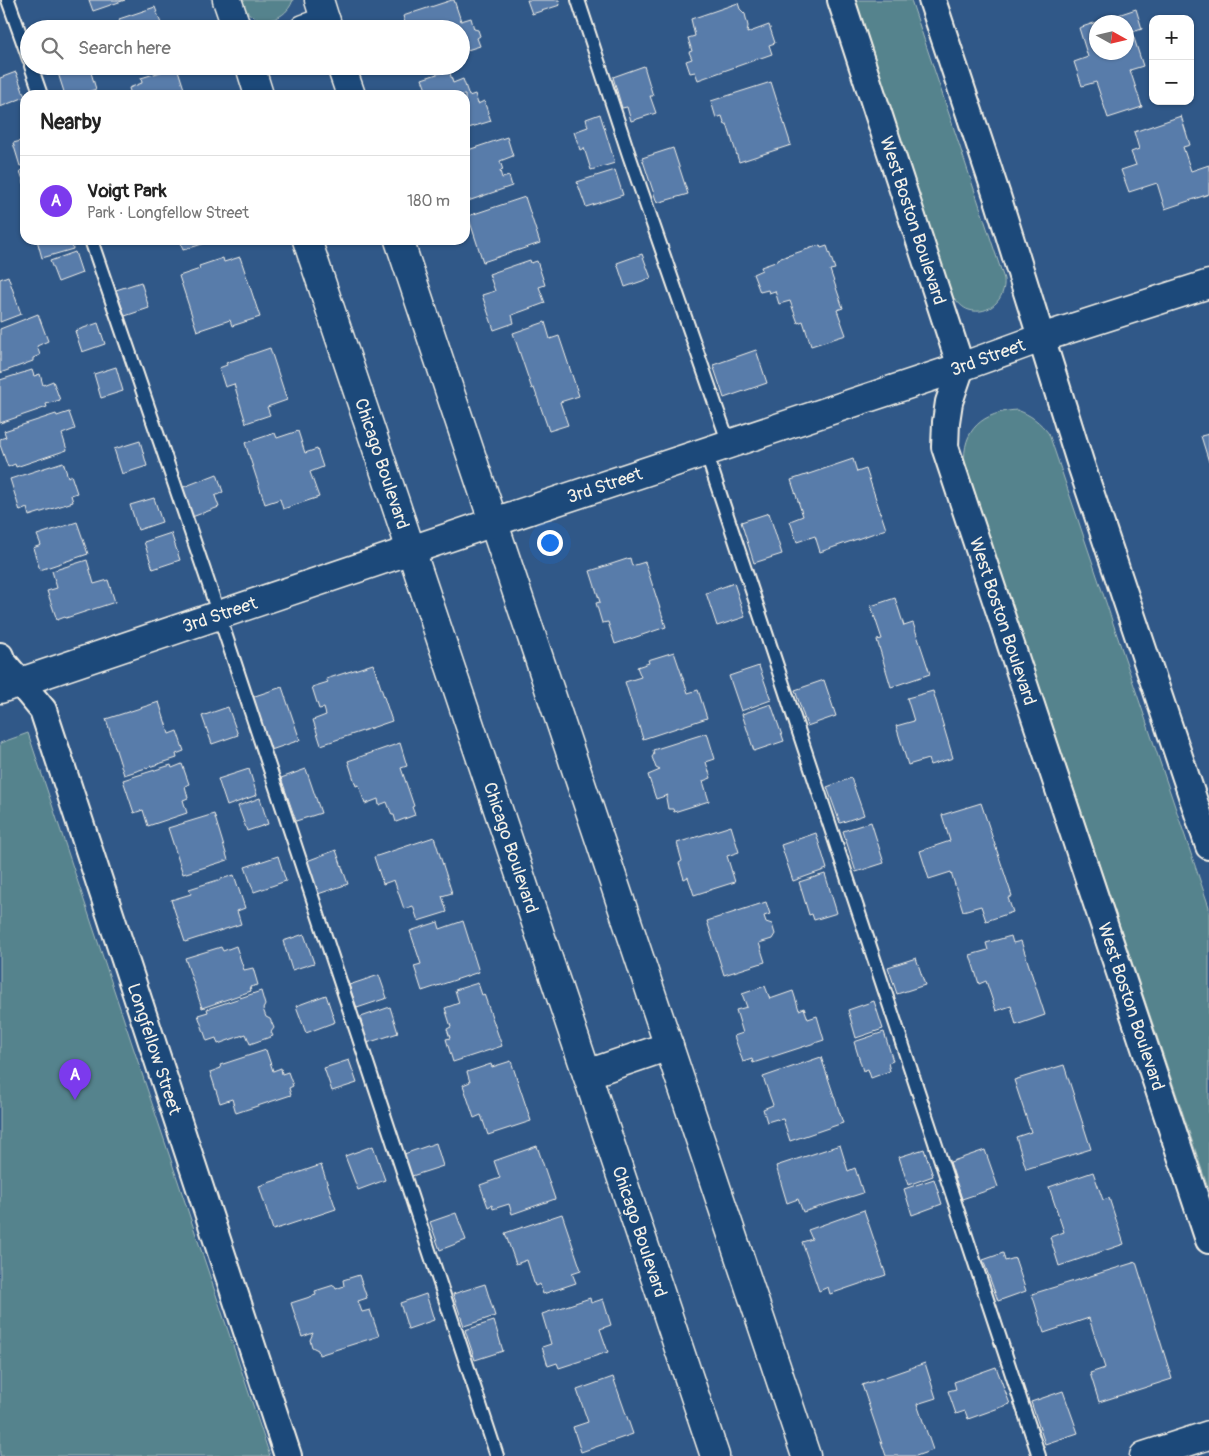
<!DOCTYPE html>
<html lang="en">
<head>
<meta charset="utf-8">
<style>
  :root { --surface:#fff; --page:#f6f6f6; --text:#222; --muted:#767676; --line:#e0e0e0; --accent:#7c3aed }
  body { margin:0; font-family:Pangolin,sans-serif; background:var(--page); color:var(--text) }
  .controls { position:absolute; right:15px; top:15px; display:grid; overflow:hidden; border-radius:10px; box-shadow:0 1px 4px #0004 }
  .controls button { width:45px; height:45px; display:grid; place-items:center; padding:0; border:0; border-bottom:1px solid var(--line); background:var(--surface); color:var(--text); font:25px sans-serif }
  .compass { position:absolute; left:1089px; top:15px; width:45px; height:45px; border-radius:50%; background:var(--surface); box-shadow:0 1px 4px #0004; rotate:98deg }
  .you { position:absolute; left:549px; top:542px; width:18px; height:18px; margin:-12px; border:4px solid #fff; border-radius:50%; background:#1a73e8; box-shadow:0 0 0 8px #1a73e833 }
  .badge { display:grid; place-items:center; width:32px; height:32px; border-radius:50%; background:var(--accent); color:#fff; font-size:16px; font-weight:700 }
  .pin { position:absolute; translate:-50% -41px; filter:drop-shadow(0 1px 2px #0008) }
  .pin::after { content:''; position:absolute; top:26px; width:18px; height:15px; background:inherit; clip-path:polygon(0 0,100% 0,50% 100%) }
  .list { margin:0; padding:0; list-style:none }
  h2 { display:flex; justify-content:space-between; align-items:center; height:65px; margin:0; padding:0 20px; font-size:21px }
  h2 small { font-size:16px; font-weight:400; color:var(--muted) }
  .list li { display:grid; grid-template-columns:32px 1fr auto; gap:15px; align-items:center; box-sizing:border-box; height:90px; padding:0 20px; border-top:1px solid var(--line) }
  .list b { display:block; font-size:19px; white-space:nowrap }
  .list p { margin:0; font-size:16px; white-space:nowrap; color:var(--muted) }
  .list em { font-size:16px; font-style:normal; color:var(--muted) }
  .icon { flex:none; width:28px; height:28px; fill:none; stroke:currentColor; stroke-width:2; stroke-linecap:round; stroke-linejoin:round }
  .map { position:relative; flex:none; width:1209px; height:1456px; overflow:hidden }
  .search { position:absolute; background:var(--surface); box-shadow:0 1px 4px #0004; left:20px; top:20px; width:450px; height:55px; display:flex; align-items:center; gap:12px; box-sizing:border-box; padding:0 18px; border-radius:28px; color:var(--muted); font-size:19px }
  .panel { position:absolute; background:var(--surface); box-shadow:0 1px 4px #0004; left:20px; top:90px; width:450px; height:155px; border-radius:15px }
  .map>svg:first-child { display:block }
</style>
</head>
<body>
<div class="map">
<svg width="1209" height="1456" viewBox="0 0 1209 1456">
  <rect width="100%" height="100%" fill="#305888"/>
  <filter id="ink" filterUnits="userSpaceOnUse"><feTurbulence type="fractalNoise" baseFrequency=".02" numOctaves="2"/><feDisplacementMap in="SourceGraphic" scale="10" xChannelSelector="R" yChannelSelector="G"/><feConvolveMatrix kernelMatrix="1 2 1 2 8 2 1 2 1" color-interpolation-filters="sRGB"/></filter>
  <g filter="url(#ink)">
    <path fill="#55838d" stroke="#a4baba" d="M240 0H293C284 26 249 27 240 0Z
      M854 0H911L1004 279C1006 299 989 316 969 310 962 308 958 302 953 297Z
      M1017 410C1031 415 1040 422 1049 434L1209 907V1191L965 465C961 429 984 412 1017 410Z
      M28 733 270 1456H0V743Z"/>
    <path fill="#597baa" stroke="#f4f1e8" fill-rule="evenodd" d="M89 0H125L93 11Z
      M452 0H454L461 21 471 18 474 29 478 30 480 36 477 38 480 46 461 52V29H407L403 16Z
      M527 0H559L560 5 532 14Z
      M738 3 740 9 745 14 748 26 747 33 769 25 775 43 769 45 772 54 698 80 695 72 690 73 686 61 692 59 689 52 692 51 688 38 695 36 691 19Z
      M155 7 163 29H116L115 26 120 24 119 19Z
      M1136 9 1142 29 1132 32 1143 66 1130 70 1142 107 1108 118 1096 82 1082 86 1074 62 1088 57 1079 28ZM1096 22H1126V52H1096Z
      M78 66H89L96 89 79 95H65L58 73Z
      M644 66 653 96H650L656 113 631 121 627 107 622 108 613 77Z
      M177 67 186 95H131L129 88 142 83 141 78Z
      M449 70 453 83 463 79 469 96 475 94 478 104 484 101 491 121 465 129V95H428L422 79Z
      M16 72 25 97 0 107V78Z
      M771 82 791 145 739 162 727 124 725 125 722 116 716 118 711 101Z
      M600 114 615 163 591 170 584 148 580 150 574 132 588 127 586 119Z
      M1181 116 1190 145 1183 147 1191 171 1209 165V194L1165 209 1157 183 1129 192 1121 170 1136 165 1131 152 1139 149 1134 132Z
      M507 137 513 156 500 161 503 170 500 171 502 178 509 176 512 186 465 202V151Z
      M25 140V165L20 166 13 143Z
      M673 148 688 194 657 203 642 158Z
      M25 169V186L20 171Z
      M615 170 623 195 586 207 577 182Z
      M525 197 540 243 483 262 468 216Z
      M37 240H71L73 249 42 258Z
      M180 240H215L183 250Z
      M820 245 821 248 827 246 835 269 830 270 843 308 837 310 846 335 811 346 803 321 798 323 790 301 779 304 775 291 769 293 768 290 760 292 753 274 762 270 761 267 778 261V259Z
      M75 252 82 273 58 282 50 261Z
      M642 254 651 278 625 287 617 263Z
      M240 257 260 317 232 326 230 320 197 331 179 276 200 269 199 266 223 258 224 262Z
      M530 260 531 263 537 261 545 285 539 287 545 303 512 315 514 323 494 330 482 295 495 291 489 274Z
      M8 276 21 314 0 322V279Z
      M141 282 149 308 125 316 116 290Z
      M38 314 48 341 37 346 40 355 33 358V361L0 373V329Z
      M545 322 550 339 559 336 579 396 560 402 568 425 549 431 534 388 532 389 513 333Z
      M98 323 105 344 82 352 75 331Z
      M270 348 287 400 267 407 270 415 246 423 234 384 225 387 219 368 227 365 226 363Z
      M756 350 767 383 724 398 713 365Z
      M116 367 123 391 101 398 94 374Z
      M32 370 34 376 40 374 43 385 53 381 60 400 46 404 47 407 0 423V380Z
      M69 412 75 429 62 434 67 450 16 467 15 464 8 467 0 445V439L6 437 4 431 56 414 57 416Z
      M298 431 305 453 317 449 323 467 310 472 319 497 283 509 280 499 265 504 245 443 275 433 277 438Z
      M1209 434V462L1201 436Z
      M140 441 147 466 122 474 114 449Z
      M853 459 857 472 866 469 886 529 820 552 815 536 797 542 790 521 803 516 791 480Z
      M63 462 68 477 71 475 77 493 71 495 73 502 29 516 27 508 20 511 10 479Z
      M217 474 223 492 215 496 219 507 192 517 181 488Z
      M154 498 162 522 138 530 130 505Z
      M769 513 782 554 754 563 741 522Z
      M77 522 88 554 40 570 33 548 41 545 37 535Z
      M171 533 180 560 153 569 144 542Z
      M630 558 632 566 645 562 666 627 615 644 608 622 602 623 596 603 600 602 590 571Z
      M87 560 94 584 108 580 115 602 66 618 65 617 57 620 47 591 57 588 52 571Z
      M734 583 745 617 717 626 706 593Z
      M895 598 904 626 913 623 930 674 891 687 877 640 882 639 871 606Z
      M674 652 688 693 698 690 707 718 643 739 625 682 641 677 637 667 649 663 648 660Z
      M373 664 392 721 321 745 313 720 326 715 324 708 319 709 312 687 328 682 326 679Z
      M759 666 771 700 741 711 729 676Z
      M824 680 836 716 807 726 795 690Z
      M282 687 300 740 271 750 252 697Z
      M933 691 953 758 930 765 928 759 908 765 896 726 914 721 907 698Z
      M159 702 169 734 177 731 184 751 176 754 177 758 124 775 106 719Z
      M771 704 784 741 754 751 742 714Z
      M228 707 238 735 212 744 202 716Z
      M707 733 715 759 706 762 711 778 703 781 709 801 674 812 673 809H668L666 798 668 795 656 799 648 775 660 770 656 768 652 757 654 754 653 750Z
      M400 743 407 766 401 768 414 806 412 807 415 815 396 822 394 815H392L387 802 379 805 378 799 365 804 359 785 356 786 348 761Z
      M182 764 189 784 185 786 188 798 183 800 187 813 148 826 143 810 134 813 123 780 171 765 172 768Z
      M249 769 257 795 227 806 218 779Z
      M306 769 321 813 296 821 281 778Z
      M851 778 864 815 840 823 827 787Z
      M260 798 268 824 247 831 238 806Z
      M981 803 1012 896 1008 898 1013 912 986 921 981 906 963 911 951 872 929 879 920 851 950 841 942 815Z
      M214 814 228 860 183 874 168 828Z
      M871 822 884 863 856 872 843 831Z
      M731 826 739 852 727 856 735 882 694 895 688 877 684 879 679 863 682 861 677 843Z
      M816 833 827 869 793 881 781 845Z
      M434 837 452 893 442 896 447 912 418 921 413 906 404 909 394 880 383 884 374 857Z
      M336 850 348 884 318 894 307 861Z
      M278 856 286 881 254 892 245 867Z
      M825 874 837 913 814 920 812 914 809 915 799 882Z
      M234 875 245 908 237 911 241 924 185 942 171 900 191 894 189 889Z
      M766 902 770 914 764 916 766 922 772 924 775 934 772 939 759 943 765 962 724 975 707 921Z
      M463 921 479 972 422 991 414 966 421 964 410 931 438 922 440 929Z
      M304 934 314 963 292 970 283 941Z
      M1011 936 1013 943 1021 941 1045 1015 1016 1025 1011 1006 996 1011 986 981 979 984 970 955 988 950 986 943Z
      M236 946 244 970 253 968 258 985 250 987 251 991 202 1008 185 958 221 947 223 951Z
      M916 958 925 985 897 994 888 967Z
      M379 975 387 998 357 1008 349 985Z
      M478 983 482 995 484 994 502 1046 453 1062 446 1039 450 1038 447 1029 451 1027 445 1008 459 1003 455 990Z
      M765 986 770 999 793 991 799 1010 804 1008 808 1019 817 1016 824 1040 753 1063 752 1059 743 1062 734 1036 743 1033 736 1010 747 1007 742 994Z
      M261 991 265 1005 263 1009 266 1017 270 1019 274 1028 271 1032 273 1036 250 1044 246 1034 218 1044 216 1038 207 1041 198 1015 208 1012 207 1009Z
      M326 995 335 1022 306 1033 296 1006Z
      M874 1001 883 1029 856 1038 848 1010Z
      M390 1007 398 1033 367 1043 358 1018Z
      M884 1032 893 1061 888 1063 890 1071 871 1078 868 1069 863 1071 854 1042Z
      M266 1050 273 1071 281 1068 282 1074 288 1072 293 1086 289 1088 291 1095 236 1113 232 1099 220 1103 210 1072 221 1068 220 1065Z
      M821 1057 843 1123 790 1141 783 1119 778 1120 777 1119 767 1122 763 1109 773 1105 763 1077Z
      M349 1060 357 1083 332 1091 324 1068Z
      M511 1061 531 1121 488 1135 481 1115 474 1118 463 1085 470 1082 467 1072 491 1064 492 1067Z
      M1064 1065 1091 1149 1026 1169 1016 1137 1031 1132 1014 1080Z
      M436 1143 443 1166 412 1176 404 1154Z
      M840 1145 848 1171 855 1168 863 1193 803 1212 798 1199 787 1203 776 1166Z
      M373 1146 385 1180 358 1190 345 1156Z
      M537 1146 555 1199 512 1214 509 1204 493 1209 492 1205 488 1207 480 1185 500 1178 494 1161Z
      M924 1149 933 1176 908 1185 899 1157Z
      M985 1150 998 1187 962 1199 950 1162Z
      M321 1165 336 1209 273 1230 259 1186Z
      M1093 1172 1103 1200 1109 1198 1124 1244 1059 1266 1050 1237 1064 1232 1049 1187Z
      M934 1179 942 1204 912 1215 904 1189Z
      M864 1210 886 1275 830 1294 828 1287 819 1291 802 1242 812 1239 808 1230Z
      M456 1213 466 1240 440 1250 430 1222Z
      M562 1214 581 1270 572 1273 576 1283 543 1294 540 1284 535 1286 527 1260 516 1264 505 1233Z
      M1003 1253 1005 1261 1015 1258 1026 1291 998 1301 983 1260Z
      M1136 1262 1172 1379 1099 1402 1090 1373 1105 1368 1089 1318 1044 1333 1032 1294Z
      M359 1275 367 1298 358 1301 362 1312 370 1310 379 1336 319 1355 318 1350 312 1347 310 1340 313 1333 302 1337 291 1303 316 1295 315 1291 334 1285 336 1289 344 1286 343 1280Z
      M485 1284 495 1316 464 1326 453 1294Z
      M426 1294 434 1320 408 1329 400 1303Z
      M590 1298 591 1303 603 1299 611 1325 600 1329 608 1352 559 1368 557 1363 548 1366 542 1347 551 1344 542 1314Z
      M494 1321 503 1351 475 1360 465 1330Z
      M925 1363 936 1398 917 1404 933 1450 916 1456H886L862 1385Z
      M996 1367 1010 1404 968 1419 965 1411 956 1414 948 1391 956 1389 954 1382Z
      M613 1377 633 1434 581 1452 573 1427 588 1422 577 1390Z
      M1063 1391 1078 1433 1045 1444 1031 1402Z"/>
    <g fill="none" stroke-linecap="round" stroke-linejoin="round">
      <defs>
        <path id="service" d="M8 0 29 59
          M578 0 629 155 729 444
          M31 66 41 95
          M91 240 209 585 497 1456
          M706 452 1039 1456"/>
        <g id="minor">
          <path id="s1" d="M841 0 961 367 949 402 946 422 945 447 1209 1240"/>
          <path d="M932 0 997 196 1080 462 1209 846"/>
          <path id="s2" d="M0 656 2 661 43 710 288 1456"/>
        </g>
        <g id="tertiary">
          <path d="M227 0 237 29"/>
          <path d="M319 0 328 29"/>
          <path d="M304 29 326 21"/>
          <path d="M250 66 259 95"/>
          <path d="M341 66 351 95"/>
          <path id="s3" d="M307 240 715 1456"/>
          <path d="M399 240 806 1456"/>
          <path id="s4" d="M0 689 494 522 961 367 1041 338 1209 284"/>
          <path d="M587 1074 669 1046"/>
          <path d="M1144 1456 1209 1435"/>
        </g>
      </defs>
      <use href="#service" stroke="#f4f1e8" stroke-width="16"/>
      <use href="#minor" stroke="#f4f1e8" stroke-width="30"/>
      <use href="#tertiary" stroke="#f4f1e8" stroke-width="31"/>
      <use href="#service" stroke="#1f4a7a" stroke-width="12"/>
      <use href="#minor" stroke="#1f4a7a" stroke-width="26"/>
      <use href="#tertiary" stroke="#1f4a7a" stroke-width="28"/>
    </g>
  </g>
  <g text-anchor="middle" stroke-width="4.5" stroke-linejoin="round" paint-order="stroke">
    <g font-size="18" fill="#f4f1e8" stroke="#1f4a7a">
      <text dy="6" stroke="none"><textPath href="#s1" startOffset="232">West Boston Boulevard</textPath></text>
      <text dy="6" stroke="none"><textPath href="#s4" startOffset="1042">3rd Street</textPath></text>
      <text dy="6" stroke="none"><textPath href="#s3" startOffset="236">Chicago Boulevard</textPath></text>
      <text dy="6" stroke="none"><textPath href="#s4" startOffset="638">3rd Street</textPath></text>
      <text dy="6" stroke="none"><textPath href="#s4" startOffset="232">3rd Street</textPath></text>
      <text dy="6" stroke="none"><textPath href="#s1" startOffset="652">West Boston Boulevard</textPath></text>
      <text dy="6" stroke="none"><textPath href="#s3" startOffset="641">Chicago Boulevard</textPath></text>
      <text dy="6" stroke="none"><textPath href="#s1" startOffset="1058">West Boston Boulevard</textPath></text>
      <text dy="6" stroke="none"><textPath href="#s2" startOffset="426">Longfellow Street</textPath></text>
      <text dy="6" stroke="none"><textPath href="#s3" startOffset="1046">Chicago Boulevard</textPath></text>
    </g>
  </g>
</svg>
<div class="controls">
<button>+</button>
<button>−</button>
</div>
<svg class="compass" viewBox="-18 -18 36 36"><path d="M0-13l5 13h-10z" fill="#e53935"/><path d="M0 13l5-13h-10z" fill="#767676"/></svg>
<div class="you"></div>
<div class="pin badge" style="left:75px;top:1100px">A</div>
<div class="search"><svg class="icon" aria-label="search" viewBox="0 0 24 24"><circle cx="10" cy="10" r="6"/><path d="M15 15l6 6"/></svg>Search here</div>
<section class="panel">
<h2>Nearby<small></small></h2>
<ul class="list">
<li><span class="badge">A</span><div><b>Voigt Park</b><p>Park · Longfellow Street</p></div><em>180 m</em></li>
</ul>
</section>
</div>
</body>
</html>
